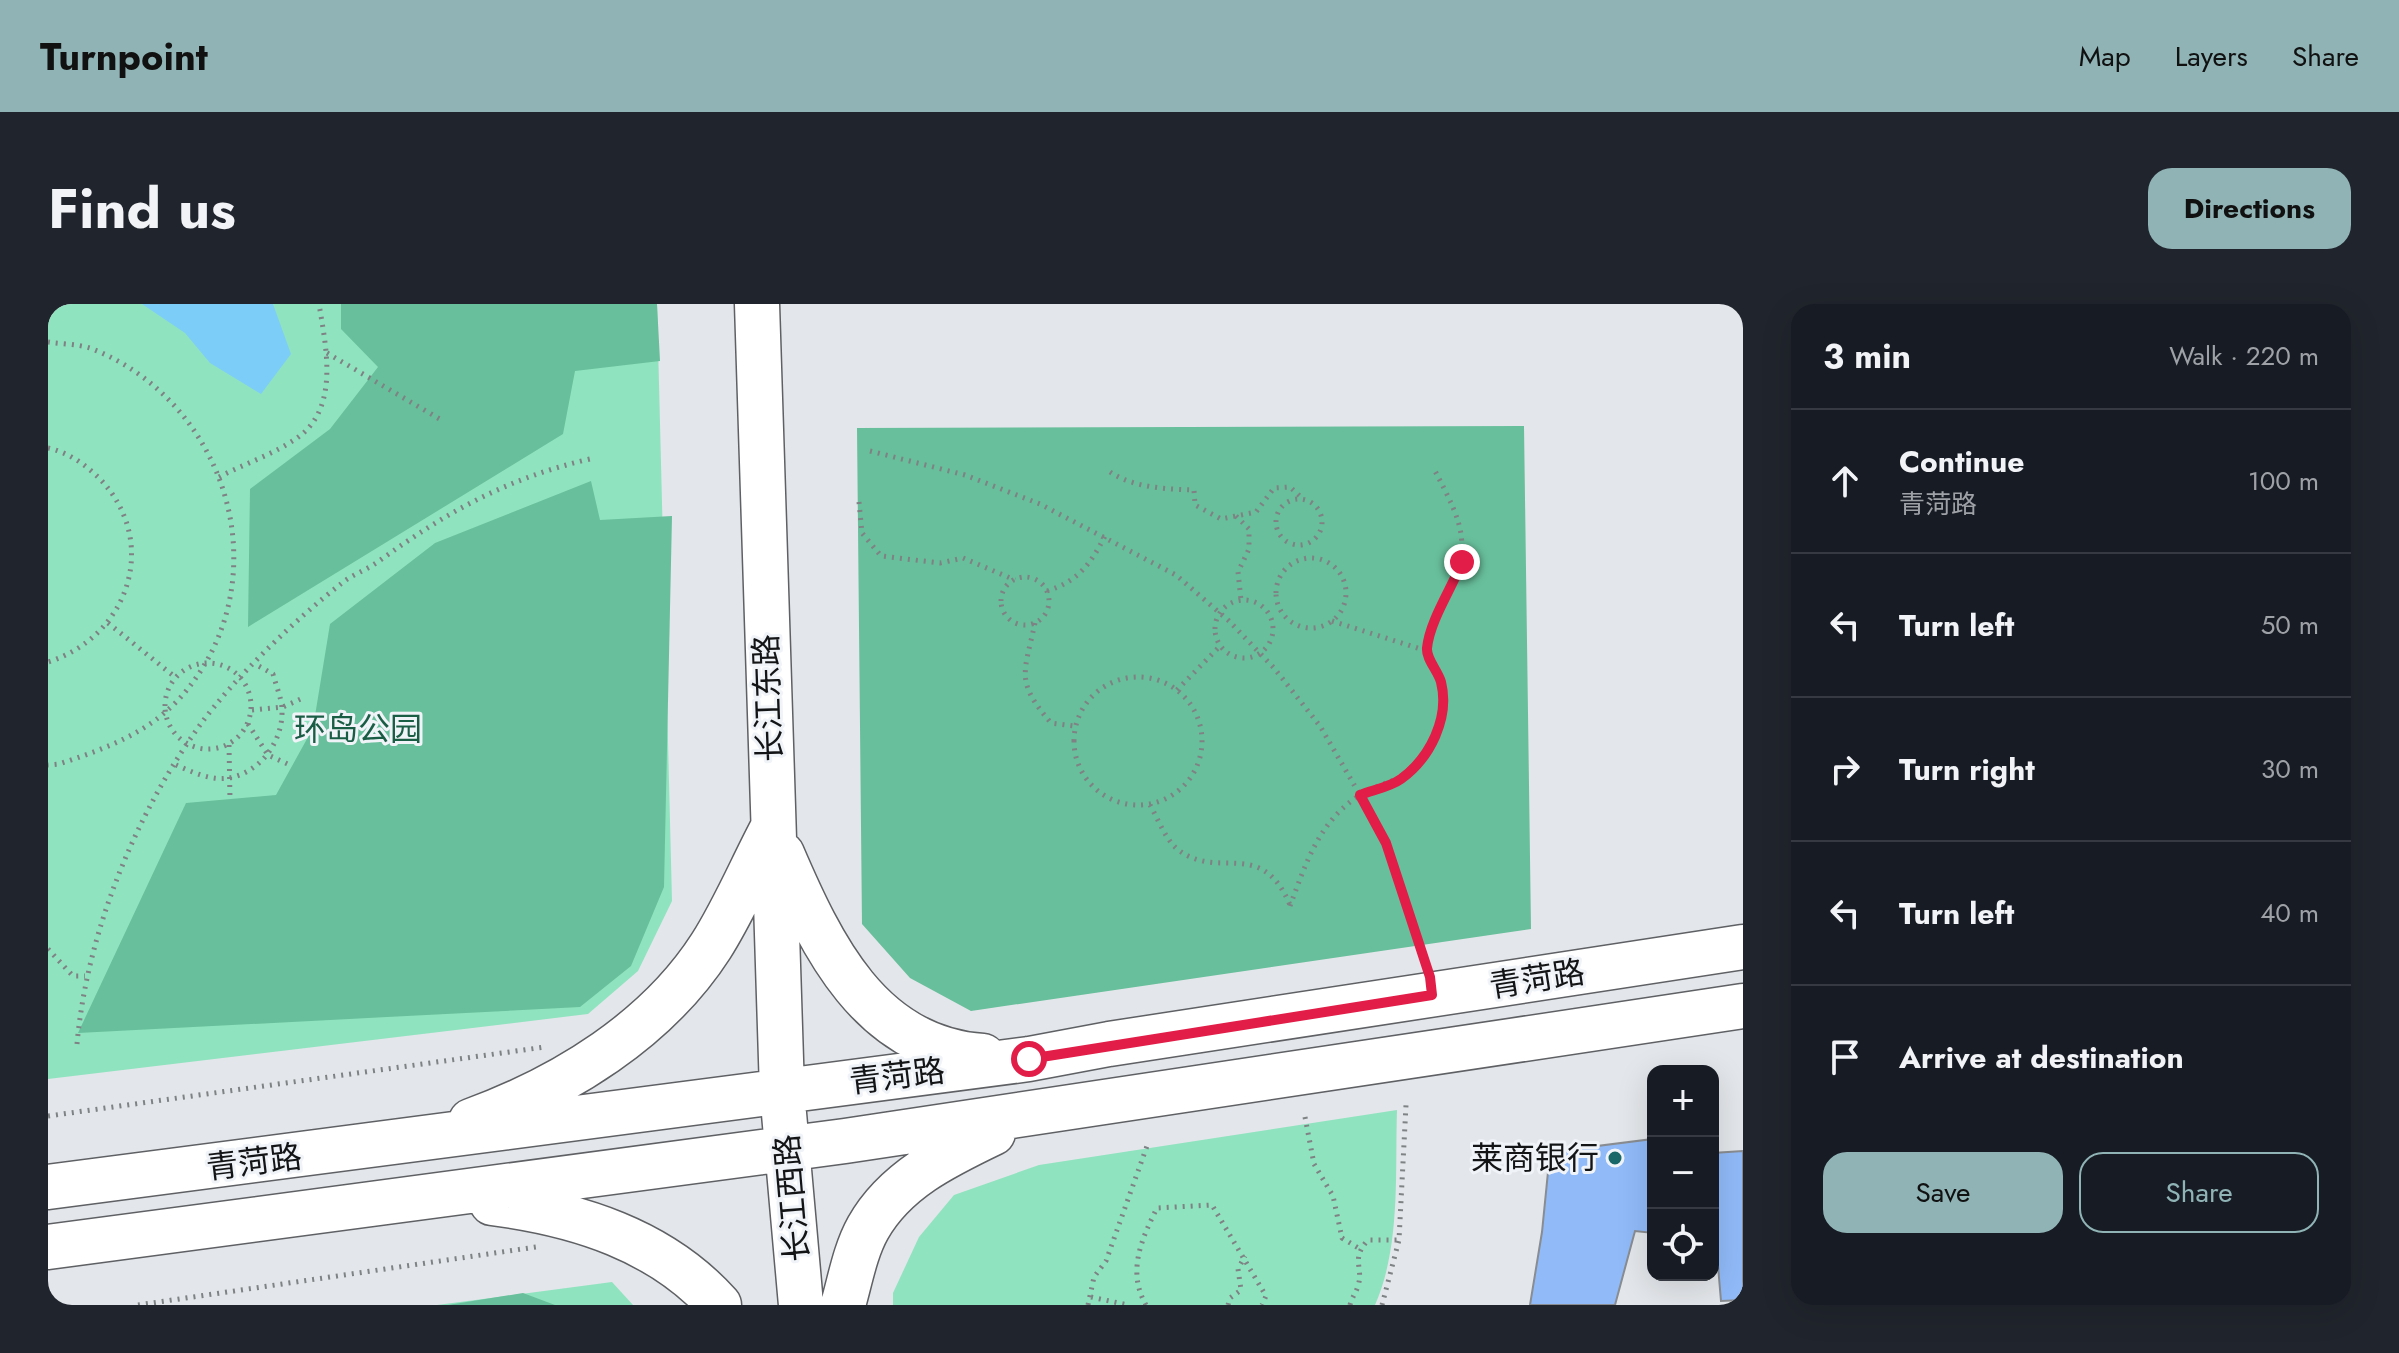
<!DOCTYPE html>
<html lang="en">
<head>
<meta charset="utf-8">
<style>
  :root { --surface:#171b24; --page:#20242c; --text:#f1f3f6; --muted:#9ea1a6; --line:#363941; --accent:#90b4b6 }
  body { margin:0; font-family:Jost,"Noto Sans SC",sans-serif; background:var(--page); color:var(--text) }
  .controls { position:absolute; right:24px; bottom:24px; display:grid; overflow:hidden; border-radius:16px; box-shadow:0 8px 32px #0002 }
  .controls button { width:72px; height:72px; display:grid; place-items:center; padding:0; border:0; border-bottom:2px solid var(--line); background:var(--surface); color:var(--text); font:40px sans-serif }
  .stop { position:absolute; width:24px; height:24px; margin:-18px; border:6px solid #e11d48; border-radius:50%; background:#fff }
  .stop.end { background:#e11d48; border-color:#fff; box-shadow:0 2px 8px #0008 }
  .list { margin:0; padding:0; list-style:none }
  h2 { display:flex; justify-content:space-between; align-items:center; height:104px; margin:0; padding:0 32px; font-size:34px }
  h2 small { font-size:26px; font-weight:400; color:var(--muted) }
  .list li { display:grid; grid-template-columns:52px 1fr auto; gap:24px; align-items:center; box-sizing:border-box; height:144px; padding:0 32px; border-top:2px solid var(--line) }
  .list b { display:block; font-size:30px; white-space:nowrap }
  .list p { margin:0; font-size:26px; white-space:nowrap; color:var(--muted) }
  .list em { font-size:26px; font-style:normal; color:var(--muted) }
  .actions { display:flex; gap:16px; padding:24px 32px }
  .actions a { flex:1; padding:18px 0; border:2px solid var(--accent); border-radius:24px; text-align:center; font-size:28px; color:var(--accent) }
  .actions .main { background:var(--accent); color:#111 }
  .icon { flex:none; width:44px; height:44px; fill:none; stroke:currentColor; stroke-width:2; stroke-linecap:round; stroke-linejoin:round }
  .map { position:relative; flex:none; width:1695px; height:1001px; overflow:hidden; border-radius:24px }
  header { display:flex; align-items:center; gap:48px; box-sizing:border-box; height:112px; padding:0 40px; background:var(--accent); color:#111 }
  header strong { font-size:38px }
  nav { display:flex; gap:44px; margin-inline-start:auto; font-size:28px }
  .intro { display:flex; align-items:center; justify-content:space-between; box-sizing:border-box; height:192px; padding:0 48px }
  h1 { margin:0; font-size:56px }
  .button { padding:20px 36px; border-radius:24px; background:var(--accent); color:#111; font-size:28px; font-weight:700 }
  main { display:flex; gap:48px; padding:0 48px }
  aside { flex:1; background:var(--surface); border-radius:24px; box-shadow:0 8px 32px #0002 }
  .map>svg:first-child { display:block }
</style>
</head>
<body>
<header>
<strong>Turnpoint</strong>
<nav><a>Map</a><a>Layers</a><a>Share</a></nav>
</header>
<div class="intro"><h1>Find us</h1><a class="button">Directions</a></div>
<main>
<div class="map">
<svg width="1695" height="1001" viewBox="0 0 1695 1001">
  <rect width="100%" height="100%" fill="#e3e6ea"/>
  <path fill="#90e3bf" d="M0 0H609L624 597 590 667 540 710 0 775Z
    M1349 806C1347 869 1353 942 1327 1001H845V989L871 933 906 891 991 861Z
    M564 978 585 1001H389Z"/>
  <path fill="#68bf9b" d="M293 0H609L612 57 527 67 515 130 200 323 202 185 282 125 330 63 293 25Z
    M1476 122 1483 625 923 707 862 674 814 620 809 124Z
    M543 177 552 216 624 212 616 583 583 662 532 703 30 729 138 499 228 491 265 424 282 320 387 239Z
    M475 989 507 1001H400Z"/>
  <path fill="#7dcdf9" d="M94 0H225L243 50 213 90 162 59 137 29Z"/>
  <path fill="#90baf8" stroke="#898c90" stroke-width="2" d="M1605 835V929L1587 927 1567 1001H1482L1494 928 1502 848Z
    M1695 847V996L1673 997 1665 903V849Z"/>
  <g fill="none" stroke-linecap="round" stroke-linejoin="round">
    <defs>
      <path id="primary" d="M709 0 734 787 753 1001
        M734 550C773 641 822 745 935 752
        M423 817C516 783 609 726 663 642 686 606 703 565 723 527
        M0 883 981 755 1061 740 1695 643
        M444 899C529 910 613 936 671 1001
        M0 943 797 837 1695 702
        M795 1001C802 977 807 947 820 924 847 876 897 852 945 829"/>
    </defs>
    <use href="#primary" stroke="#5e6064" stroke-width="47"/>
    <path stroke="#7f8284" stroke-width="5" stroke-dasharray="2 6" stroke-linecap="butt" d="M0 38C13 40 29 40 42 44 182 98 235 279 132 394 99 430 56 445 11 460L0 461
      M279 49 395 117
      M0 144C20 148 38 161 52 175 113 239 80 333 0 358
      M822 147 917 171 992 200 1128 271 1181 317 1226 364 1272 422 1312 491 1338 539 1377 658
      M1062 168C1086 184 1118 185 1146 186L1147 201 1173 215 1208 208 1226 184 1242 183 1255 195
      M171 173C196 160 226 150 249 134 292 104 278 43 271 0
      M1228 218a23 23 0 1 1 46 0a23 23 0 1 1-46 0Z
      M811 198 814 229 833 252 892 259 915 254 967 276
      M1188 212 1201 225V245L1190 268 1193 296
      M1228 289a35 35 0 1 1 70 0a35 35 0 1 1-70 0Z
      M953 297a24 24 0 1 1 48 0a24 24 0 1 1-48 0Z
      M999 287C1030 277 1042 261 1057 232
      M1167 325a29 29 0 1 1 58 0a29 29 0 1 1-58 0Z
      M1284 317 1379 347
      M60 319 127 373
      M987 319C976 370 967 377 1003 419L1027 422
      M117 402a43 43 0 1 1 86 0a43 43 0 1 1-86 0Z
      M1026 437a64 64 0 1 1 128 0a64 64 0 1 1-128 0Z
      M1129 386 1172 342
      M204 406 235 403 255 394
      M200 420 220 451 244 462
      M181 441 182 496
      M128 461C144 468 163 477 181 474 213 468 235 437 234 406 234 395 228 382 225 370L207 360
      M1102 501C1109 513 1117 534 1128 544 1170 579 1212 531 1242 601
      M1242 602C1258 559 1271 517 1312 491 1340 474 1361 479 1382 445 1394 425 1399 396 1391 374 1388 366 1379 355 1379 347 1378 333 1388 318 1393 307 1425 242 1418 226 1386 165
      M0 645 25 672H37
      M29 740C39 629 87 511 152 421 187 373 248 315 294 279 305 270 319 266 331 257 399 208 459 174 542 155
      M0 812 497 743
      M1257 813 1266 860 1285 892 1294 934 1312 945
      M1043 993 1080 1001
      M90 1001 488 943
      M1040 1001 1046 973 1058 957 1099 842
      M1098 1001C1079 968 1093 936 1109 904L1164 901 1218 992 1214 1001
      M1180 1001 1182 994 1193 986 1190 965 1197 952
      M1302 1001C1304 993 1308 989 1310 982 1316 963 1302 956 1320 936H1351
      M1334 1001 1351 936 1358 801"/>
    <use href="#primary" stroke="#fff" stroke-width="44"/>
  </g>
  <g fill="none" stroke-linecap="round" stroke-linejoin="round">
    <path stroke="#e11d48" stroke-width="10" d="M981 755 1384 691 1382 673 1338 539 1312 491C1325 486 1342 483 1353 475 1382 454 1402 414 1393 378 1390 367 1378 355 1379 344 1382 316 1404 284 1414 258"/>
  </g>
  <circle fill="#196768" stroke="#f0f3f8" stroke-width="3" cx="1567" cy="854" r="8"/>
  <g text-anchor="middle" stroke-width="6" stroke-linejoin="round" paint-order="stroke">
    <g font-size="32" fill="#131415" stroke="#f0f3f8">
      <text transform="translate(720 394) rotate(-92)" y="11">长江东路</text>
      <text transform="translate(1489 675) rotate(-9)" y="11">青菏路</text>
      <text transform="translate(849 772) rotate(-7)" y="11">青菏路</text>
      <text transform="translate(206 858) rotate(-7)" y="11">青菏路</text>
      <text transform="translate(744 894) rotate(-95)" y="11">长江西路</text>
    </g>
    <g font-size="32" fill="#1a5d45" stroke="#f0f3f8">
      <text x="310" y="436">环岛公园</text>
    </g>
    <g font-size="32" fill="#131415" stroke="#f0f3f8" text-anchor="end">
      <text x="1551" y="865">莱商银行</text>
    </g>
  </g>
</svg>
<div class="controls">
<button>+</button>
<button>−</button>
<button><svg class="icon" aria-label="locate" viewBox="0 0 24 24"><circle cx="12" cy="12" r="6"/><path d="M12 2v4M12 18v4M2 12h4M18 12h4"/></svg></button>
</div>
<div class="stop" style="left:981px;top:755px"></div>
<div class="stop end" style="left:1414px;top:258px"></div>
</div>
<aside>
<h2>3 min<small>Walk · 220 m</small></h2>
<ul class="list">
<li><svg class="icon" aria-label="ahead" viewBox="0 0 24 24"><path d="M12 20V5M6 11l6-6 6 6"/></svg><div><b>Continue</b><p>青菏路</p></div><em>100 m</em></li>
<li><svg class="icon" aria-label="left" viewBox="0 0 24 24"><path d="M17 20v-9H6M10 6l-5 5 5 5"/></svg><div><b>Turn left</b></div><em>50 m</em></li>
<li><svg class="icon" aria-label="right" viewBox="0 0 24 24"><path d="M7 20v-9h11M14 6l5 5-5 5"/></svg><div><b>Turn right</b></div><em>30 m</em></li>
<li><svg class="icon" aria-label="left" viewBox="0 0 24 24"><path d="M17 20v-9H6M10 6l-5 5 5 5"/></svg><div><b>Turn left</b></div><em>40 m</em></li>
<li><svg class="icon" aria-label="arrive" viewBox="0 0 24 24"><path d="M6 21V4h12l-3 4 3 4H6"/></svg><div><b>Arrive at destination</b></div></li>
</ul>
<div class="actions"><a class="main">Save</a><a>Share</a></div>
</aside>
</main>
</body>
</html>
